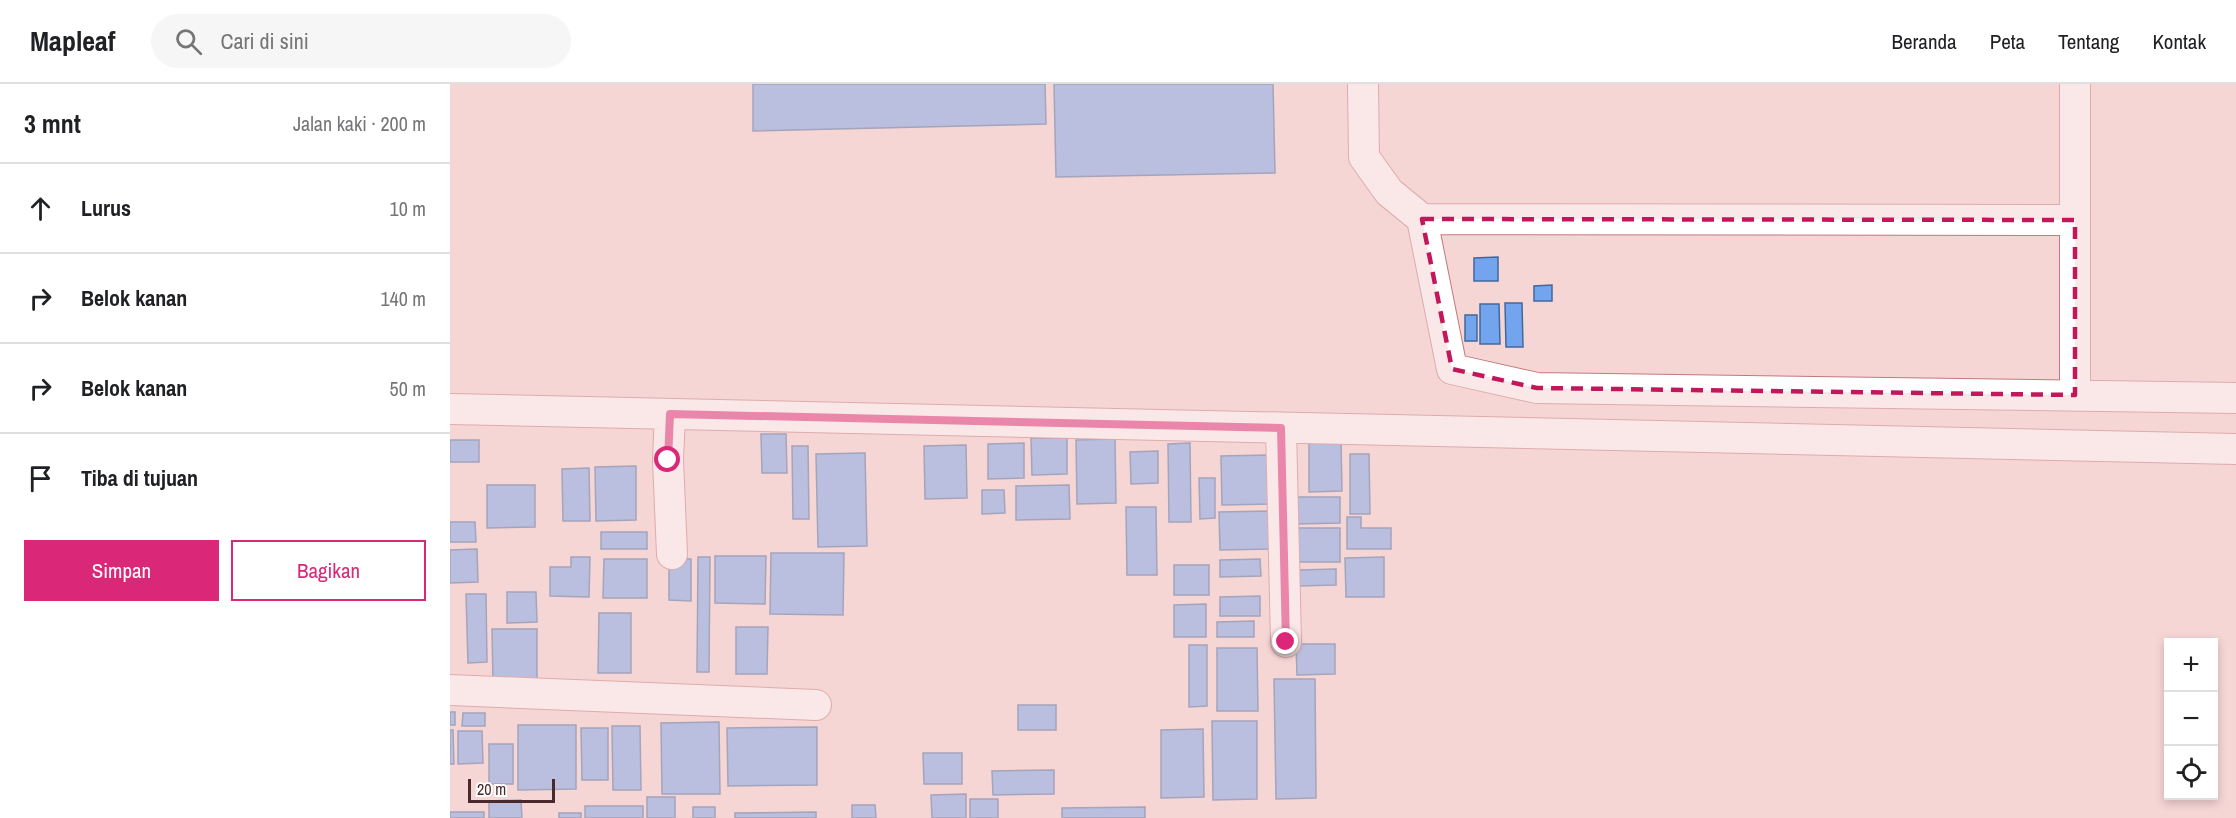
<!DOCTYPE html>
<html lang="id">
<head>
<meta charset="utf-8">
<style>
  :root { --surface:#fff; --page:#f6f6f6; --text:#202124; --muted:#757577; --line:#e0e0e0; --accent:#db2777 }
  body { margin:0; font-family:"Archivo Narrow",sans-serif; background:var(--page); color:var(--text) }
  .controls { position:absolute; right:18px; bottom:18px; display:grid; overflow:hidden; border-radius:0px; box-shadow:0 3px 9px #0003 }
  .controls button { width:54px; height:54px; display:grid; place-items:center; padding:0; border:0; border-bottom:2px solid var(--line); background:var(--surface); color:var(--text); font:30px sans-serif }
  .scale { position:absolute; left:18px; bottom:15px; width:87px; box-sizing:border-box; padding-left:6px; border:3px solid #49292b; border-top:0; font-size:16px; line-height:21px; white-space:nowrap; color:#49292b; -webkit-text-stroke:4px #fff; paint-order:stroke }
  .stop { position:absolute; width:18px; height:18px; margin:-14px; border:4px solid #db2777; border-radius:50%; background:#fff }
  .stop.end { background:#db2777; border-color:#fff; box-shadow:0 2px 6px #0008 }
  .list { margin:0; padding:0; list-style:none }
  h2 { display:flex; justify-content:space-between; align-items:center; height:78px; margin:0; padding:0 24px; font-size:26px }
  h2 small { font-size:20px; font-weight:400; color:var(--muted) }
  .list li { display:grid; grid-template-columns:39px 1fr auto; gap:18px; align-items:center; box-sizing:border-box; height:90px; padding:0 24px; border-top:2px solid var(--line) }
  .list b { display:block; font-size:22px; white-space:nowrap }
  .list em { font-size:20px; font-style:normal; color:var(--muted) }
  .actions { display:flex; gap:12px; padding:18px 24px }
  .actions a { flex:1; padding:14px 0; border:2px solid var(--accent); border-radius:0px; text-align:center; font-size:21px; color:var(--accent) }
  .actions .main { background:var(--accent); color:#fff }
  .icon { flex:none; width:33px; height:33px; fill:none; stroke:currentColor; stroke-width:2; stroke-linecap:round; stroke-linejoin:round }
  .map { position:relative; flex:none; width:1786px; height:734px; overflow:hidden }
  header { display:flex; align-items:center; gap:36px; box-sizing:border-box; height:84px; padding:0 30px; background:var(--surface); border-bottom:2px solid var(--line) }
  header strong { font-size:28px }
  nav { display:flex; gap:33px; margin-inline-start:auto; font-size:21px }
  .search { width:420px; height:54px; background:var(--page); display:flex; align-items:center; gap:15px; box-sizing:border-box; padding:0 21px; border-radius:33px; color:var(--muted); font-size:22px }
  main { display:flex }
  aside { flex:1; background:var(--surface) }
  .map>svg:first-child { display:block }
</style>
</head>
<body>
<header>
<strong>Mapleaf</strong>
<div class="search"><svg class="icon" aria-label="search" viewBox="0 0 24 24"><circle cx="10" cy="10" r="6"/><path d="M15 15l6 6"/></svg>Cari di sini</div>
<nav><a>Beranda</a><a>Peta</a><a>Tentang</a><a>Kontak</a></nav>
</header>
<main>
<aside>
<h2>3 mnt<small>Jalan kaki · 200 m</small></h2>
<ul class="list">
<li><svg class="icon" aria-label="ahead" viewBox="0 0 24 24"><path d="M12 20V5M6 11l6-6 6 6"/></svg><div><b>Lurus</b></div><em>10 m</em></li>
<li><svg class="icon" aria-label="right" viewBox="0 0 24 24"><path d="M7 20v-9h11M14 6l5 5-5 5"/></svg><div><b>Belok kanan</b></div><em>140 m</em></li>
<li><svg class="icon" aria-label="right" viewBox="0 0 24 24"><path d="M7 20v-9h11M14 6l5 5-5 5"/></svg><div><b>Belok kanan</b></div><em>50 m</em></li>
<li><svg class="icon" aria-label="arrive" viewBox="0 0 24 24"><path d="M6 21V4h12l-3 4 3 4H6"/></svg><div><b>Tiba di tujuan</b></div></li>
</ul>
<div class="actions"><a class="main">Simpan</a><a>Bagikan</a></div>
</aside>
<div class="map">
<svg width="1786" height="734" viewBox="0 0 1786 734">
  <rect width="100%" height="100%" fill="#f6d5d5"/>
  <path fill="#72a5ed" stroke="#41689c" stroke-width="1.5" d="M303 0H595L596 40 303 47Z
    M604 0H823L825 89 606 93Z
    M1048 173V197H1024V174Z
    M1102 201V217H1084V202Z
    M1055 219H1072L1073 263H1056Z
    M1030 220H1049L1050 260H1030Z
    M1015 231H1027V257H1015Z
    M311 350H336L337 389H312Z
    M581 354H617V390L582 391Z
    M665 355 666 419 627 420 626 356Z
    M0 356H29V378H0Z
    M859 357H891L892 407 859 408Z
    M574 359V394L538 395V360Z
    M740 359 741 438H719L718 360Z
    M516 361 517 414 475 415 474 362Z
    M342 362H358L359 435H343Z
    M708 367V399L681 400 680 368Z
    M415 369 417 462 368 463 366 370Z
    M900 370H919L920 430H900Z
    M818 371 819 420 772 421 771 372Z
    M186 382V436L146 437 145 383Z
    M139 384 140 437H113L112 385Z
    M749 394H765V434L750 435Z
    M37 401H85V443L37 444Z
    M619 401 620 435 566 436V402Z
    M532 406H554L555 429 532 430Z
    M845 413H890V439L846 440Z
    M676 423H706L707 491H677Z
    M822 427V465L770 466 769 428Z
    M897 433H911V444H941V465H897Z
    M0 438H25L26 458H0Z
    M845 444H890V478H846Z
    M151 448H197V465H151Z
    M27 465 28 498 0 499V466Z
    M321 469H394L393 531 320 530Z
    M265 472H316L315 520 265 519Z
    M121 473H140L139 513 100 512V483H121Z
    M248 473H260L259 588H247Z
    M934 473V513H896L895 474Z
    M154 475H197V514H153Z
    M219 475H241V517L219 516Z
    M810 475 811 492 770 493V476Z
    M724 481H759V511H724Z
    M886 485V501L849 502 848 486Z
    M57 508H86L87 538 57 539Z
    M16 510H36L37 578 18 579Z
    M810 512V532H770V513Z
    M756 520V553H724V521Z
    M149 529H181V589H148Z
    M804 537V553H767V538Z
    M286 543H318L317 590H286Z
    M42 545H87V597H43Z
    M846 560H885V590L847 591Z
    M739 561H757V622L739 623Z
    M767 564H807L808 627H767Z
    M824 595H865L866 714 826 715Z
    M568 621H606V646H568Z
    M0 628H5V641H0Z
    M13 629H35V642H12Z
    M762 637H807V715L763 716Z
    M269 638 270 710H212L211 639Z
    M68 641H126V705L68 706Z
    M162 642H190L191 706H163Z
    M367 643V701L278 702 277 644Z
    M131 644H158V696H132Z
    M753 645 754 713 711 714V646Z
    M0 646H3L4 680H0Z
    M8 647H32L33 679 8 680Z
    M39 660H63V700H39Z
    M473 669H512V700H474Z
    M604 686V710L543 711 542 687Z
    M516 710V734H482L481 711Z
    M197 713H225V734H197Z
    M520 715H548V734H520Z
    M71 716 72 734H39V717Z
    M402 721H425L426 734H402Z
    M135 722H193V734H135Z
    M243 723H265V734H243Z
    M695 723V734H612V724Z
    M0 728H34V734H0Z
    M366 728V734H285V729Z
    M109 729H131V734H109Z"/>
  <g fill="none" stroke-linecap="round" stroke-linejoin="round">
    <defs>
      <path id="minor" d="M913 0 914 73 939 108 972 135 1002 285 1087 304 1786 314
        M1625 0V311
        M972 135 1625 136
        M0 325 1786 365
        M220 330 218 376 222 470
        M831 344 836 558
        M0 606 366 621"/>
    </defs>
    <use href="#minor" stroke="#c3787b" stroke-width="32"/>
    <use href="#minor" stroke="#fff" stroke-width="30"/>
  </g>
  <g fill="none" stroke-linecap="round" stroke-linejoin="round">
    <path stroke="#db2777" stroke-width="8" d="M218 376 220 330 831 344 836 558"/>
  </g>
  <path d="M0 0H1786V734H0ZM972 135 1625 136V311L1087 304 1002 285Z" fill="#f6d5d5" fill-opacity=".55" fill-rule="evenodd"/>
  <path fill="none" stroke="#c2185b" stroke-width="4.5" stroke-dasharray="12 8" stroke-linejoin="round" d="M972 135 1625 136V311L1087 304 1002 285Z"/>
</svg>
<div class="controls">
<button>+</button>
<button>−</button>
<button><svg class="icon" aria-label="locate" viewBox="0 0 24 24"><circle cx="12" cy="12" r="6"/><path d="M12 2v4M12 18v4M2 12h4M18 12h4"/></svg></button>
</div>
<div class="scale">20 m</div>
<div class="stop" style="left:218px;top:376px"></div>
<div class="stop end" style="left:836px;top:558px"></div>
</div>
</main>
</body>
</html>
